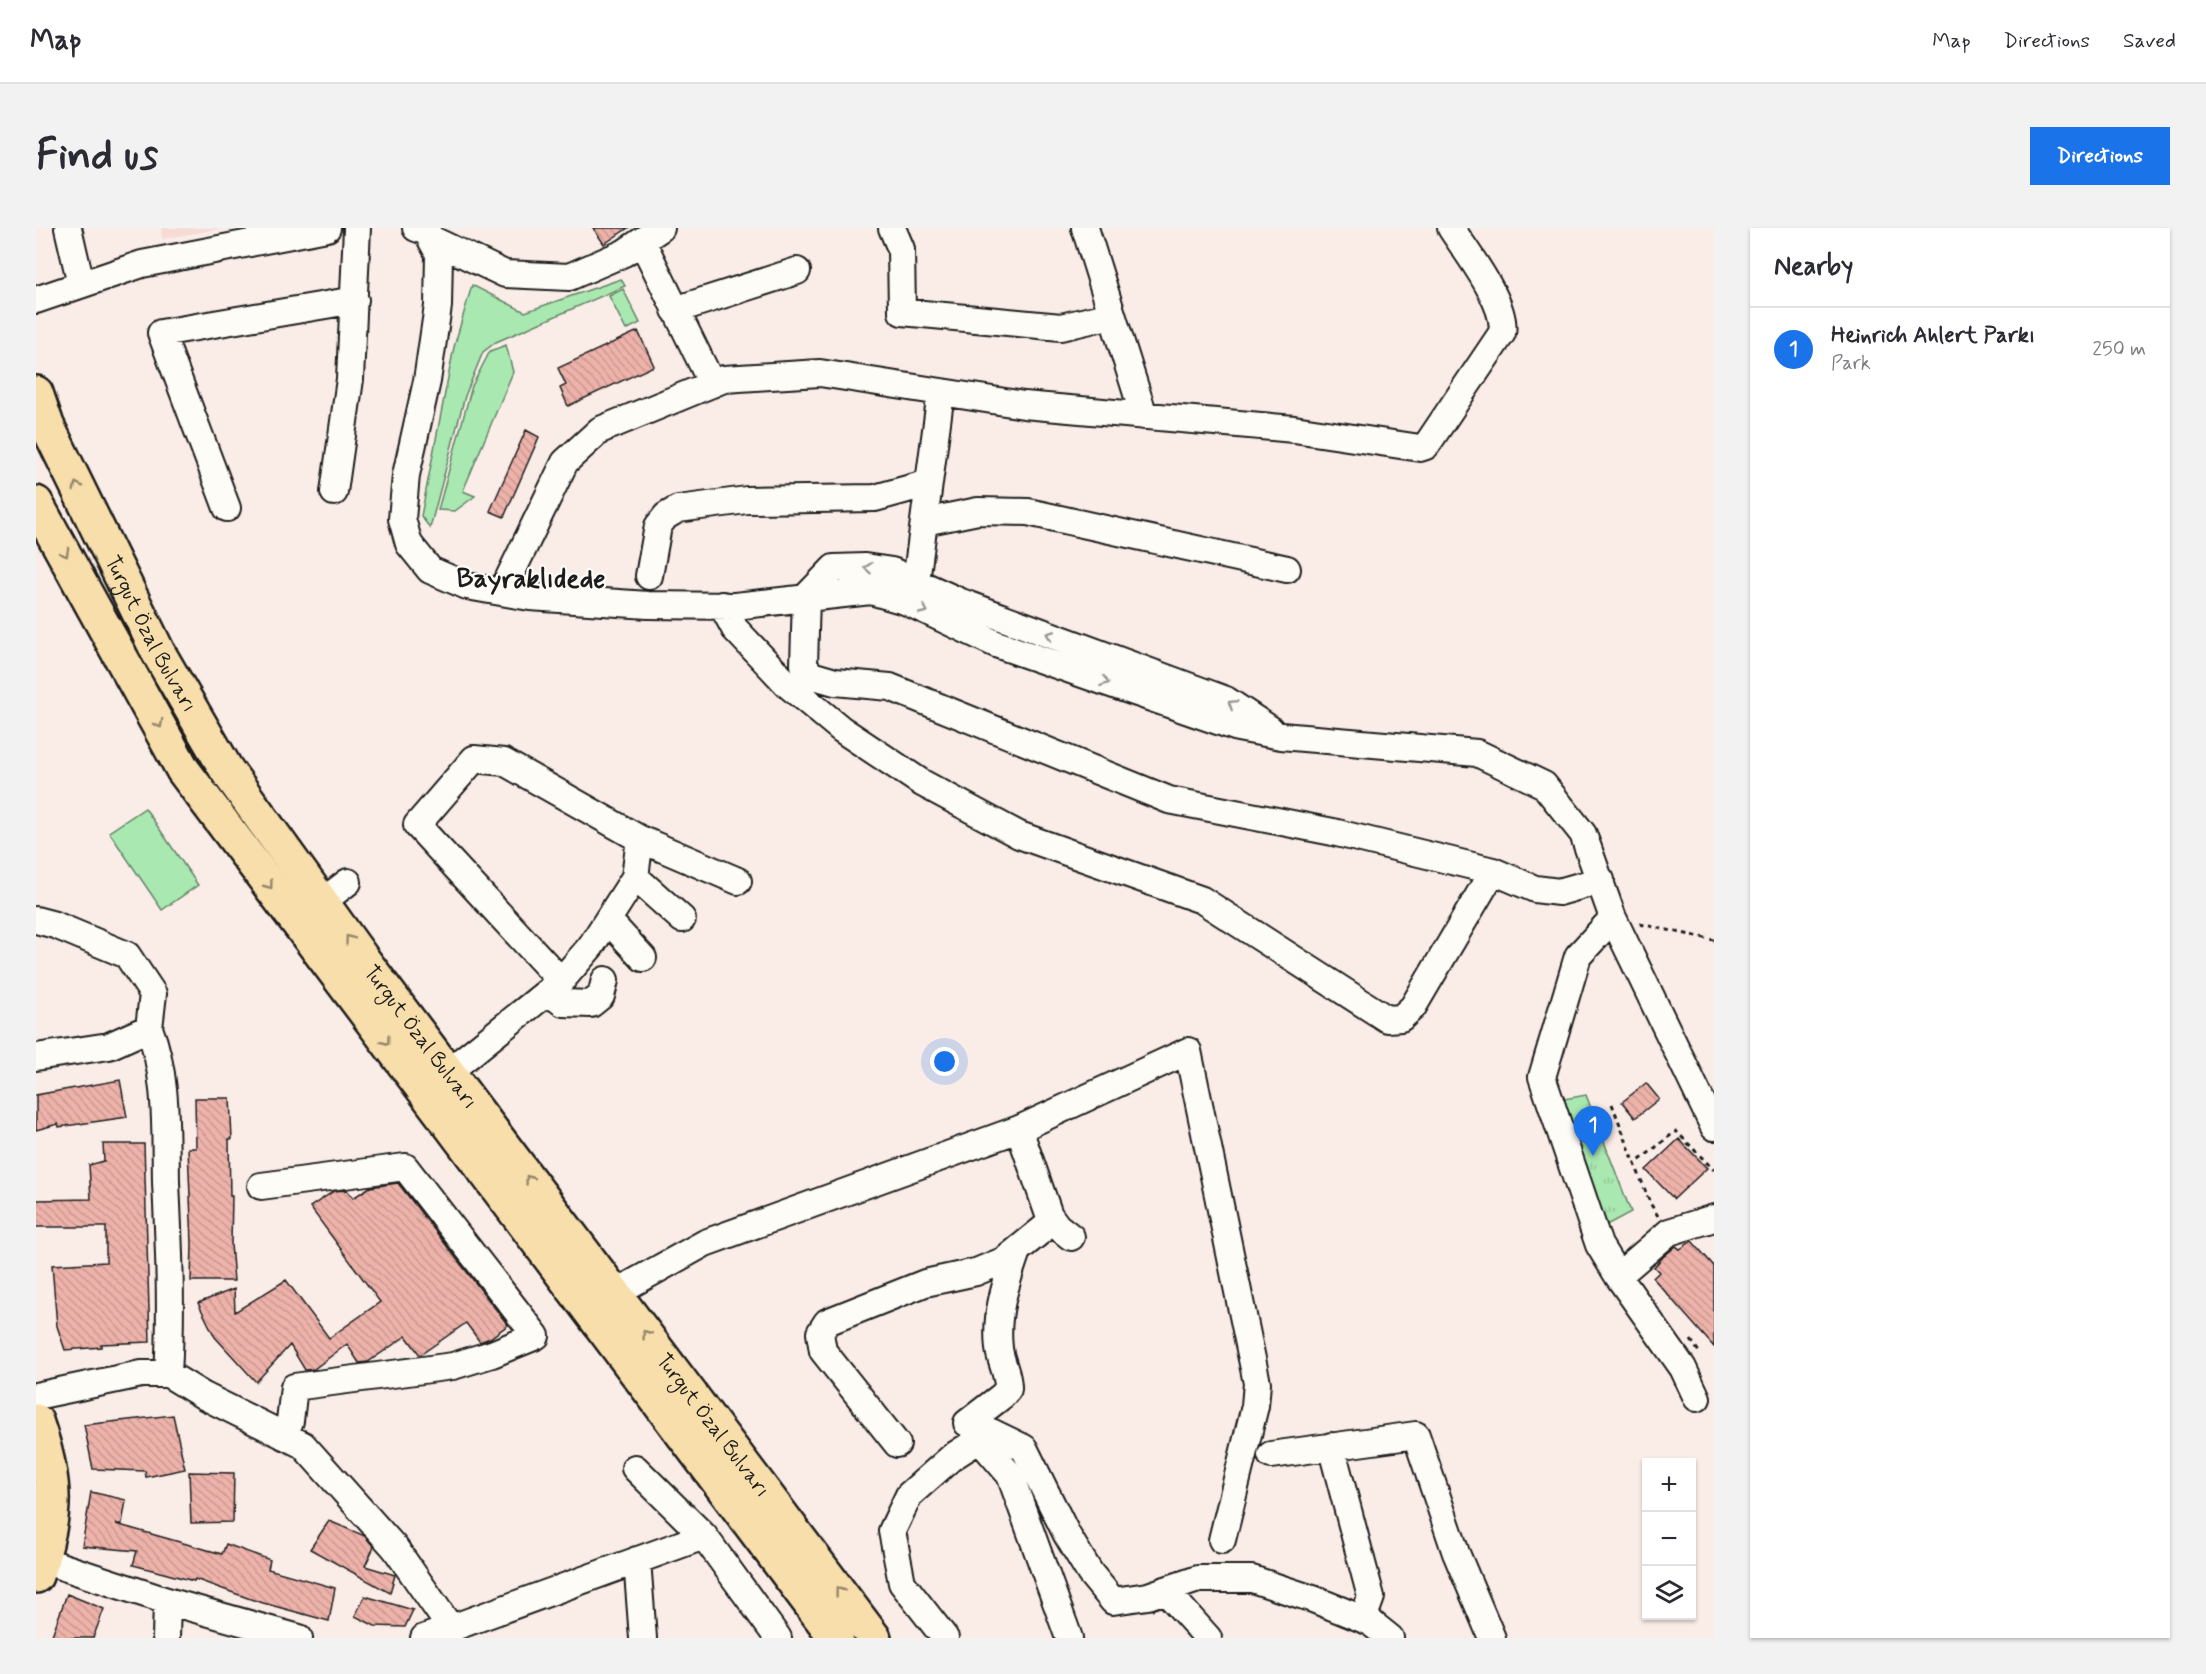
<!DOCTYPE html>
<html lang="en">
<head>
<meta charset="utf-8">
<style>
  :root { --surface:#fff; --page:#f2f2f3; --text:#2b2b33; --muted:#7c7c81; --line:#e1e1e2; --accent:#1a73e8 }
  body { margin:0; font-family:Mynerve,sans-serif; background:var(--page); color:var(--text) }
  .controls { position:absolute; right:18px; bottom:18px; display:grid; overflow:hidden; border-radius:0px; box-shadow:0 2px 4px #0004 }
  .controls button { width:54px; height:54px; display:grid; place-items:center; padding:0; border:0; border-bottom:2px solid var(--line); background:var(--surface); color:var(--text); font:30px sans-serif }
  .you { position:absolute; left:909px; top:834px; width:21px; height:21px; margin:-15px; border:4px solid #fff; border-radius:50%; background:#1a73e8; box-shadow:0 0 0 9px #1a73e833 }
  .badge { display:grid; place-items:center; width:39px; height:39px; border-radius:50%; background:var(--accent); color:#fff; font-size:20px; font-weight:700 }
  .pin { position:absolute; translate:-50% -50px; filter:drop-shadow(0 2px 3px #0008) }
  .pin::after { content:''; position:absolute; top:32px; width:21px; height:18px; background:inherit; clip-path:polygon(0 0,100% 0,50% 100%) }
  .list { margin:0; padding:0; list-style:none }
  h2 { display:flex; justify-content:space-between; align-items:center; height:78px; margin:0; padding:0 24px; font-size:26px }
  h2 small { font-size:20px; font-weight:400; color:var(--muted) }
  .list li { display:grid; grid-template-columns:39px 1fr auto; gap:18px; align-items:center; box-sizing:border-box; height:84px; padding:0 24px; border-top:2px solid var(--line) }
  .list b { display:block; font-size:22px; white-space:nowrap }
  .list p { margin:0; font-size:20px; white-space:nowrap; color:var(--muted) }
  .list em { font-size:20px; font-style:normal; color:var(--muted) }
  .icon { flex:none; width:33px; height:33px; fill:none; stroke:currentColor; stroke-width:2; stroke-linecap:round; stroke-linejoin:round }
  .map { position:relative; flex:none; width:1678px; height:1410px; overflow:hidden; border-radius:0px }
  header { display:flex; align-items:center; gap:36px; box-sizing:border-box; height:84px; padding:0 30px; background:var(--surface); border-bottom:2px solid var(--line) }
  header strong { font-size:28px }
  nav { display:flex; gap:33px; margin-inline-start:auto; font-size:21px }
  .intro { display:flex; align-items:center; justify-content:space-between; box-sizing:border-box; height:144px; padding:0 36px }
  h1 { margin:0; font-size:42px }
  .button { padding:15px 27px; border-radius:0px; background:var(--accent); color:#fff; font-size:21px; font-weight:700 }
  main { display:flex; gap:36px; padding:0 36px }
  aside { flex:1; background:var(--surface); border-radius:0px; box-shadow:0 2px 4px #0004 }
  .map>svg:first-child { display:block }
</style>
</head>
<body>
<header>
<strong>Map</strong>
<nav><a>Map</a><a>Directions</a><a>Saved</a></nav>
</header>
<div class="intro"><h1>Find us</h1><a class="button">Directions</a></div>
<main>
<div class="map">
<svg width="1678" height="1410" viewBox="0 0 1678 1410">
  <defs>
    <pattern id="park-tufts" width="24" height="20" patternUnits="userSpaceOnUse" patternTransform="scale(1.5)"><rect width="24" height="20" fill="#a9e8b0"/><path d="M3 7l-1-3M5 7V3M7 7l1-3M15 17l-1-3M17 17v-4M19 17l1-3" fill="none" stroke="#91c697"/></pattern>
    <pattern id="building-back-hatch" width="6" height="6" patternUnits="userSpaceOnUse" patternTransform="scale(1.5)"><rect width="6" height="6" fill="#edb2aa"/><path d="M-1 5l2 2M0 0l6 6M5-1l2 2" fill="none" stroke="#cb9892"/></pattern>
  </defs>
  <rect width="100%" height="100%" fill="#faede8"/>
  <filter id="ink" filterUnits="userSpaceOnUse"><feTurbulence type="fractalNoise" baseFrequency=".0167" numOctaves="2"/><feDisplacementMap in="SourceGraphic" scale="12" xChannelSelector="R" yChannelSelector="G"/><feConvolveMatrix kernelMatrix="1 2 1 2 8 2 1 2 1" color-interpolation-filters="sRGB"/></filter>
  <g filter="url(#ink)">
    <path fill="#f6dbd5" d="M125 0H188L126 11Z"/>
    <path fill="#a9e8b0" stroke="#628266" stroke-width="1.5" d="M585 51 589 58 460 114 447 124 429 168 394 300 385 288 418 119 436 57 489 84Z
      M587 61 604 95 590 102 573 68Z
      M470 117 477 144 427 263 439 268 419 283 402 282 436 158 454 123Z
      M109 580 162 657 126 682 73 604Z"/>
    <path fill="url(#park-tufts)" stroke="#628266" stroke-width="1.5" d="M1550 867 1595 984 1565 1000 1522 872Z"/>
    <path fill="url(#building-back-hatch)" stroke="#1c1c1c" stroke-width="1.5" d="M557 0H592L568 16Z
      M602 103 618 138 532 178 524 160 530 157 522 140Z
      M490 202 503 209 468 289 454 283Z
      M84 852 91 889 23 899 22 896 0 902V867Z
      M1610 855 1623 871 1599 890 1586 874Z
      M159 870H194L196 911H193L194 968H196L195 1016 198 1053H155L156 1016 152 920H160Z
      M1643 911 1671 940 1638 971 1610 942Z
      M67 916H108L114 1114 65 1116V1119L29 1122 21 1098 16 1037 70 1034V999H0V972L55 971 53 937 68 933Z
      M362 955 472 1097 454 1110 444 1114 430 1095 384 1127 370 1108 332 1134 323 1135 311 1116 278 1141 269 1142 254 1117 220 1154 179 1109 162 1075 198 1061 199 1084 250 1052 293 1110 344 1074 274 979 298 963 311 962 317 970 334 959Z
      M1656 1013 1678 1038V1119L1617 1050 1623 1044 1618 1039 1627 1029 1640 1018 1644 1021Z
      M137 1187 149 1241 110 1249 109 1243 57 1241 48 1197Z
      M153 1244 198 1245 197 1294 155 1295Z
      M55 1264 90 1272 86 1296H80L186 1326 190 1316 234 1332 232 1341 299 1360 293 1393 220 1373 159 1351 158 1353 97 1337 101 1323 46 1318Z
      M293 1293 329 1308 338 1319 329 1338 359 1347 354 1365 274 1321Z
      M31 1366 68 1381 57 1410H15Z
      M329 1368 377 1382 369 1399 339 1398 319 1388Z"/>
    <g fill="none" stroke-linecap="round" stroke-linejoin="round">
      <defs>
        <path id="minor" d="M32 0 45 56
          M380 0 391 4 403 26 402 78 391 153 370 247 366 291 373 316 394 342 431 358 494 369 612 377 699 378 835 363 869 373 960 416 1202 500 1245 508 1441 525 1508 557 1547 606 1577 690 1678 899
          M856 0 865 21 866 84 1025 99 1076 87
          M1049 0 1108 188
          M395 11 469 46 533 49 588 25 625 0
          M606 13 676 156
          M0 72 106 36 291 0
          M639 82 761 43
          M298 264 314 151 321 0
          M191 280 125 105 319 72
          M888 294 942 283 992 284 1251 341
          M613 348 622 298 630 288 642 281 711 272 839 270 893 255
          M880 354 905 164
          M466 364 529 234 564 202 688 151 784 145 988 177 1258 201 1384 220 1390 218 1466 105C1472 77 1431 25 1415 0
          M686 377 699 401 752 457 805 501 886 555 983 607 1166 672 1351 791 1365 790 1377 779 1457 643
          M1234 501 1190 472 925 374 856 343 829 339 798 340 770 369 768 437 775 447 799 454 854 459 1133 572 1297 604 1457 643 1499 661 1523 664 1565 652
          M599 649 646 691
          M286 674 312 654
          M1577 690 1542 728 1506 849 1563 1017 1582 1048 1647 1140 1661 1170
          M0 692 19 697 91 727 117 766 113 800 73 818 0 829
          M572 692 607 730
          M525 753 381 597 438 531 468 534 604 611 702 653
          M512 764 527 775 555 776 565 768 569 752
          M113 800C132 848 129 903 130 954 133 1018 136 1082 132 1146
          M412 844 525 753 555 718 599 649 604 611
          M983 901 1013 987 1021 998 1035 1009
          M225 958 369 939 500 1108 456 1126 417 1138 258 1159 254 1193 248 1208
          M1582 1048 1633 1004 1678 990
          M579 1065 669 1015 983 901 1152 823 1221 1155 1219 1178 1186 1312
          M0 1168 105 1146H132L168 1168 267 1217 359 1320 416 1402
          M931 1195 966 1168 972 1161C973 1147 964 1133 963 1120 959 1085 970 1055 981 1023
          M943 1211 974 1247 1033 1410
          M861 1216 787 1123 784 1105 791 1094 889 1055 940 1044 969 1032 1017 993
          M1295 1218 1335 1369 1327 1391
          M1235 1227 1380 1207 1420 1325 1456 1410
          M599 1240 668 1308 742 1410
          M6 1332 131 1373 263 1410
          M601 1332 607 1410
          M1129 1362 1172 1410
          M130 1410 131 1373
          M388 1410 668 1308
          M909 1410 866 1355 856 1303 873 1267 916 1229 955 1204 988 1220 1031 1307 1054 1345 1077 1373 1112 1368 1162 1351H1216L1277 1371 1334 1394 1354 1410"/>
        <path id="major" d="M0 1193C21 1254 22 1287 0 1348"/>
        <g id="highway">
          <path id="s1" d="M0 165 11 197 122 424 190 541 328 733 838 1410"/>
          <path d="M0 275 147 542 800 1410"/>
        </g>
      </defs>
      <use href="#minor" stroke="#1c1c1c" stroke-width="30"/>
      <use href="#major" stroke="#1c1c1c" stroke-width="38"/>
      <use href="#highway" stroke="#1c1c1c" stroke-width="38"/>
      <path stroke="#1c1c1c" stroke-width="3" stroke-dasharray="4.5 4.5" stroke-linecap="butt" d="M1604 696 1678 712
        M1576 876 1599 936
        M1622 988 1614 975 1599 936 1640 903 1678 942
        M1655 1112 1665 1127"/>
      <use href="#minor" stroke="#fdfcf7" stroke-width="26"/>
      <use href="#major" stroke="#f8deab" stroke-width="33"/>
      <use href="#highway" stroke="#f8deab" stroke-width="33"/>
    </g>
    <defs><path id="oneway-chevron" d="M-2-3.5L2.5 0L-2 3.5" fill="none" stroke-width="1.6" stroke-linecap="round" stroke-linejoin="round" transform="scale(1.5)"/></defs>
    <g stroke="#95876b">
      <use href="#oneway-chevron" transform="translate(41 258) rotate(-116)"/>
      <use href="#oneway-chevron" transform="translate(29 325) rotate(61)"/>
      <use href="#oneway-chevron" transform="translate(123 496) rotate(62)"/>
      <use href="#oneway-chevron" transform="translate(233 657) rotate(53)"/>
      <use href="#oneway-chevron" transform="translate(313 711) rotate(-126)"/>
      <use href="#oneway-chevron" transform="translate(350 813) rotate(53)"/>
      <use href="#oneway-chevron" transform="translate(493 951) rotate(-127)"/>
      <use href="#oneway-chevron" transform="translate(610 1106) rotate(-127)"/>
      <use href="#oneway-chevron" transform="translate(803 1363) rotate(-127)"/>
    </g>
    <g stroke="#989794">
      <use href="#oneway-chevron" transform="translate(832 340) rotate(-176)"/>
      <use href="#oneway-chevron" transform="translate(888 382) rotate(25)"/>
      <use href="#oneway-chevron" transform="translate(1014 407) rotate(-160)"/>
      <use href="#oneway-chevron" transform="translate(1069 454) rotate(19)"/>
      <use href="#oneway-chevron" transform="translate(1196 476) rotate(-148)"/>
    </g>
  </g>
  <g text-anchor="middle" stroke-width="4.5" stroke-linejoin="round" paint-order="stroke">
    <g font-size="21" fill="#1c1c1c" stroke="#fdfcf7">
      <text dy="7" stroke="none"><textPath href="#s1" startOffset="267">Turgut Özal Bulvarı</textPath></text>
      <text dy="7" stroke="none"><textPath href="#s1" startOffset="753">Turgut Özal Bulvarı</textPath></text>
      <text dy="7" stroke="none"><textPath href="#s1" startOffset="1239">Turgut Özal Bulvarı</textPath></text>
    </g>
    <g font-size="27" font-weight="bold" fill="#1c1c1c" stroke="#fdfcf7">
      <text x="495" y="359">Bayraklıdede</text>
    </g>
  </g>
</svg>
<div class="controls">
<button>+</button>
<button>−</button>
<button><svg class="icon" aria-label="layers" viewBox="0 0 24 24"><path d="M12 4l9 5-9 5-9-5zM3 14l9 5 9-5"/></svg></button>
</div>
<div class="you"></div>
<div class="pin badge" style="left:1557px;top:928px">1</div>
</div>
<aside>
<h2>Nearby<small></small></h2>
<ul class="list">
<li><span class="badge">1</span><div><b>Heinrich Ahlert Parkı</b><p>Park</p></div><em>250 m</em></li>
</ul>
</aside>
</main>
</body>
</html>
